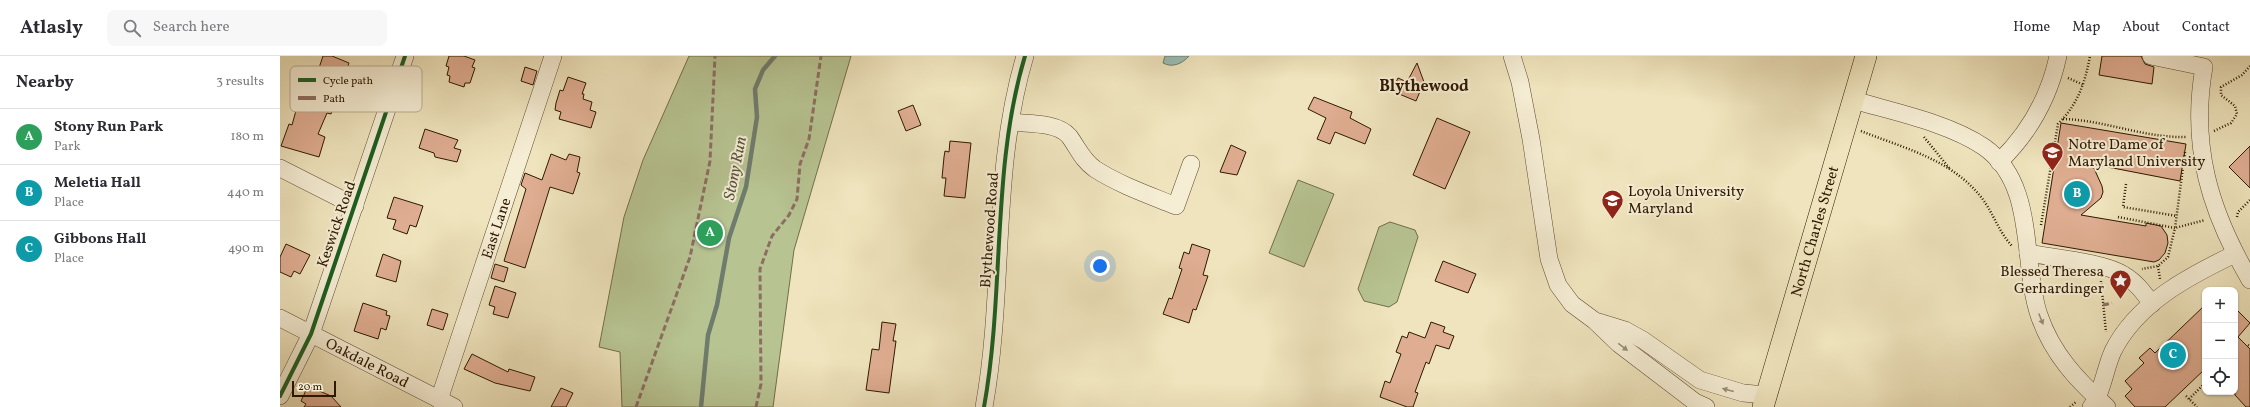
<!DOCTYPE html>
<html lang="en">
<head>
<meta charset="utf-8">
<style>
  :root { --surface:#fff; --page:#f7f7f7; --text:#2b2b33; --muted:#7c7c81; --line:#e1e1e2; --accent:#111827 }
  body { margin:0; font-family:Vollkorn,serif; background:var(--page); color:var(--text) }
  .controls { position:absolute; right:12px; bottom:12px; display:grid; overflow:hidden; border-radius:8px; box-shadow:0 1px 3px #0004 }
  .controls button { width:36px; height:36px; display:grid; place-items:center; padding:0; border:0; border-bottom:1px solid var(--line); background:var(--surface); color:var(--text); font:20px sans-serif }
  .scale { position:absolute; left:12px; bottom:10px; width:44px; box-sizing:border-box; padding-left:4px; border:2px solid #2e1900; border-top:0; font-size:11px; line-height:14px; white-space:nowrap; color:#2e1900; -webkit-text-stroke:3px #f5edd4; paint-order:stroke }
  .you { position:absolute; left:820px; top:210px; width:14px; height:14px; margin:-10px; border:3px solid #fff; border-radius:50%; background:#1a73e8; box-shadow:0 0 0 6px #1a73e833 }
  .badge { display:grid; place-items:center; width:26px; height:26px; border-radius:50%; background:var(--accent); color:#fff; font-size:13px; font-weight:700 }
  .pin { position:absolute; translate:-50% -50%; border:2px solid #fff; box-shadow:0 1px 4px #0006 }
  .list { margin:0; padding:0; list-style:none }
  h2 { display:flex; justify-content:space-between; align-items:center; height:52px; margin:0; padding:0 16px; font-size:17px }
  h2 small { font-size:13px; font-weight:400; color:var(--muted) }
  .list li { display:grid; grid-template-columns:26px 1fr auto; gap:12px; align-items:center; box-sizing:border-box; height:56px; padding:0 16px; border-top:1px solid var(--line) }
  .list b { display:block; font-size:15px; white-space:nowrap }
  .list p { margin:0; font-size:13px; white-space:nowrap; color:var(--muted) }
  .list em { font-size:13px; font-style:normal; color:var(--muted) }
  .icon { flex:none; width:22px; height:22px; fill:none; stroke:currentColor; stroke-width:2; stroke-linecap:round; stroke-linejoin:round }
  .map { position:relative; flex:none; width:1970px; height:351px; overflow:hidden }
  header { display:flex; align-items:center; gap:24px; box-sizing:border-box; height:56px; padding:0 20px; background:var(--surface); border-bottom:1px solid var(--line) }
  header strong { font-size:19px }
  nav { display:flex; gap:22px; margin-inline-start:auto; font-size:14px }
  .search { width:280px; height:36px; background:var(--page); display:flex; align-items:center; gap:10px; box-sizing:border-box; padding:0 14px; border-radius:8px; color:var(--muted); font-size:15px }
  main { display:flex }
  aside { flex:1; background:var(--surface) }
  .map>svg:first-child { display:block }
</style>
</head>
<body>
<header>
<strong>Atlasly</strong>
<div class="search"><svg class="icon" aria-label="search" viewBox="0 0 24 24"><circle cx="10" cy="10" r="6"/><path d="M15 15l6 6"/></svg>Search here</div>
<nav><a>Home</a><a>Map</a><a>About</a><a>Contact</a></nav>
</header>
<main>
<aside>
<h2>Nearby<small>3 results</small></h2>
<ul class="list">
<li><span class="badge" style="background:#2e9e5b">A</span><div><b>Stony Run Park</b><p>Park</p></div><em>180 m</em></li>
<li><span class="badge" style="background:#0f9aa8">B</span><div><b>Meletia Hall</b><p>Place</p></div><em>440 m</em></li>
<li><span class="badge" style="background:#0f9aa8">C</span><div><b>Gibbons Hall</b><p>Place</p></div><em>490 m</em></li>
</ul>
</aside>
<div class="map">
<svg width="1970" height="351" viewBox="0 0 1970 351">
  <rect width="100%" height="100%" fill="#efe4bd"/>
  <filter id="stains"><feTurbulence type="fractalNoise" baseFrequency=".005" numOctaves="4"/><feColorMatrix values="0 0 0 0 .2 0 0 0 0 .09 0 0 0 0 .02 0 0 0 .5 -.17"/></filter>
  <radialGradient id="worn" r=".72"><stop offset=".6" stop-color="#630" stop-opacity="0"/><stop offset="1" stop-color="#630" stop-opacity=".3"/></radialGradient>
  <path fill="#b7c492" stroke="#726e49" d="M409 0H571L514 194 493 351H342L340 296 319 291 344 161 363 104Z
    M1018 124 1054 138 1024 211 989 197Z
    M1110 166 1135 174 1138 181 1117 246 1109 251 1084 245 1078 233 1099 171Z"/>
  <path fill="#9abeb6" stroke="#6f7c6d" d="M885 0H909C902 8 892 12 883 7Z"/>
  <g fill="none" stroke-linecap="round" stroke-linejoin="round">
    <path stroke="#6f7c6d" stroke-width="4.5" d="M421 351 428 279 437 249 449 182 466 131 477 61 475 33 483 14 495 0"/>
  </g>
  <path fill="#dfad91" stroke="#2e1900" d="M43 0H52L69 7 51 58 47 57 38 78 45 81 39 101 1 90 9 68 12 69 22 33 31 36Z
    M169 0H184L195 4 192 11 195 12 190 27H185L184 31 169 26 170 20 167 19 169 11 166 10Z
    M1822 0H1861L1865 8 1874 11 1872 28 1819 19Z
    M1137 7 1144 26 1136 45 1112 35 1118 22 1127 26Z
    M245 11 257 15 253 29 241 25Z
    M288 21 306 27 302 38H304L303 43 312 46 310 54 316 56 311 72 279 63 281 56 275 54 276 47 280 34 283 35Z
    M1034 41 1072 56 1070 62 1091 73 1085 88 1055 76 1050 88 1037 83 1046 62 1028 53Z
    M633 49 641 69 626 75 618 55Z
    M1157 62 1190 76 1165 133 1133 119Z
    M1781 67 1906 88 1900 125 1812 108 1822 130 1823 136 1821 142 1801 159 1866 170V167L1881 170 1887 179 1888 187 1885 197 1879 204 1874 206 1762 187Z
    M145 73 178 84 174 92 181 94 177 106 155 101 154 97 139 92Z
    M670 85 691 87 685 142 664 140 666 122H662L664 101 665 95 669 96Z
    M951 89 966 96 957 119 940 116Z
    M1970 90V132L1949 111Z
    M271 98 286 104 289 98 300 101 297 116 300 117 293 138 270 131 245 212 224 205 246 133 241 129 245 117 262 124Z
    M114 141 143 150 136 171 130 169 127 178 113 173 116 164 107 162Z
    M6 188 30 199 20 218 14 215 11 221 0 216V201Z
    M912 188 930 194 923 219 928 220 916 254 913 253 909 267 883 258 889 242 892 243 902 213 899 212 904 196 909 198Z
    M103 198 121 205 116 226 96 220Z
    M1163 205 1196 218 1188 237 1155 225Z
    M215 208 228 212 224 226 211 222Z
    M215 230 236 237 228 262 213 258 215 251 209 249Z
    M83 247 107 255 106 259 110 260 106 274 101 272 98 283 74 275Z
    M1925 249V313L1885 351H1855L1845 340 1852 333 1845 325 1864 307 1859 302 1870 292 1875 297Z
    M1955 252 1970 267 1958 281 1970 293V351H1966L1955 339Z
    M152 253 168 258 163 274 147 269Z
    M602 266 616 268 613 285H616L609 337 586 334 592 293 599 294Z
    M1151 266 1165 271 1163 276 1174 280 1169 293 1156 289 1149 308 1146 306 1135 336 1138 337 1133 351H1127L1100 341 1105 325 1110 327 1121 298 1116 296 1122 280 1127 282 1129 276 1145 282Z
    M192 298 228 316 229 313 255 321 250 335 215 327 184 313Z
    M28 330 51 340 61 351H24L26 348 21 345Z
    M281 332 293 337 286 351H271Z"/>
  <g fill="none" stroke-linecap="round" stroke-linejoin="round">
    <defs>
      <g id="minor">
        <path d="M1232 0 1240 26 1251 83 1269 203 1278 229 1292 248 1315 265 1339 288 1415 346 1426 351"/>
        <path d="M1871 0 1924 11C1910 91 1930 155 1970 224"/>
        <path d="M1573 44C1614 56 1669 67 1704 91 1757 128 1741 206 1759 259 1772 298 1798 325 1827 351"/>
        <path d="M731 66C748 68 777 66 789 80 798 92 802 104 815 113 840 129 869 139 896 150L911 108"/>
        <path d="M1719 106C1750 76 1769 42 1778 0"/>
        <path d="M0 112 75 150"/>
        <path d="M1748 197C1773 202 1824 206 1844 219 1856 226 1864 237 1872 248"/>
        <path id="s1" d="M0 262 174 351"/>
        <path d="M1319 266 1345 274 1363 284 1420 324 1463 337 1486 339"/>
        <path d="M0 340 31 278 125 0"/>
        <path id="s2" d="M159 344 273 0"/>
        <path d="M704 351C725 235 711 113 745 0"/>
        <path d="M1811 351C1822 339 1825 312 1833 295 1857 247 1909 220 1955 198"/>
      </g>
      <g id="major">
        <path id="s3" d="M1483 351 1586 0"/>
      </g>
    </defs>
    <use href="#minor" stroke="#5e4c2f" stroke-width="18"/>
    <use href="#major" stroke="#2e1900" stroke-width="22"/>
    <path stroke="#2e1900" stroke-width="2.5" stroke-dasharray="1 2" stroke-linecap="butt" d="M1788 22 1804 29
      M1783 63C1825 64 1863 82 1906 81
      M1581 75C1623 92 1671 103 1701 141 1713 156 1718 175 1732 190
      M1934 75 1951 67 1957 58 1955 50 1941 39V31L1962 19 1970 10
      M1644 81 1670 113
      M1905 96 1895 172 1925 164
      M1846 128 1843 151 1897 160
      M1838 161 1895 172 1888 201 1878 210 1862 213
      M1957 161 1958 156 1970 144
      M1761 169 1778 68C1798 48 1805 27 1810 0
      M1878 210 1880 223
      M1821 225 1826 276
      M1968 289 1970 290
      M1906 340 1917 351
      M1909 343 1925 327
      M1790 351 1796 346"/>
    <use href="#minor" stroke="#f5edd4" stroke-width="17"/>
    <use href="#major" stroke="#efe4bd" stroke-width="21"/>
    <path stroke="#8d6e63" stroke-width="3" stroke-dasharray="6 3" stroke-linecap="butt" d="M1823 249 1832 247
      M356 351 410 201 430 105 435 0
      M476 351 481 328 480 213 492 180 509 159 517 143 520 108 529 83 541 0"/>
    <defs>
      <path id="cycleway" d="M0 340 31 278 125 0
        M704 351C725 235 711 113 745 0"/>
    </defs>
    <use href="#cycleway" stroke="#f5edd4" stroke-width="6"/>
    <use href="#cycleway" stroke="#1b5e20" stroke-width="4"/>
  </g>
  <defs><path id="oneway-solid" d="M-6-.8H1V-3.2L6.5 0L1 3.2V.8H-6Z"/></defs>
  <g fill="#9b8e75">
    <use href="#oneway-solid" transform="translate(1761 263) rotate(68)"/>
    <use href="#oneway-solid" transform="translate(1343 291) rotate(38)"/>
    <use href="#oneway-solid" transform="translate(1448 334) rotate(-165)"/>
  </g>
  <defs>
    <symbol id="university-pin" viewBox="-11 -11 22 30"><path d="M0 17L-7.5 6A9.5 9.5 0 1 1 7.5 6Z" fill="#8f2418" stroke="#f5edd4"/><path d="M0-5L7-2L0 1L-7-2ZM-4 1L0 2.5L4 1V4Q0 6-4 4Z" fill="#fff"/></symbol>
    <symbol id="sight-pin" viewBox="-11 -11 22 30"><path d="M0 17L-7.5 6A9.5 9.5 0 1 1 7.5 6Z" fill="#8f2418" stroke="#f5edd4"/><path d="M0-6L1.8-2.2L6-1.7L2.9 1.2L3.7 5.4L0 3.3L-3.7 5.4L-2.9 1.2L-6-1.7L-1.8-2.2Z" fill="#fff"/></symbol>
  </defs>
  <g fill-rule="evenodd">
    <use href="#university-pin" x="1760" y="84" width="25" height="34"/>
    <use href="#university-pin" x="1320" y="132" width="25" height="34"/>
    <use href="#sight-pin" x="1828" y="212" width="25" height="34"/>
  </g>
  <g text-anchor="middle" stroke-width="4" stroke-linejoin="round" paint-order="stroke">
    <g font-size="15" fill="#2e1900" stroke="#f5edd4" text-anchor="start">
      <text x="1788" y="93">Notre Dame of<tspan x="1788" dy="17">Maryland University</tspan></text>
      <text x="1348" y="140">Loyola University<tspan x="1348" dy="17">Maryland</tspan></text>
      <text x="1824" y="220" text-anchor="end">Blessed Theresa<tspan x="1824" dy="17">Gerhardinger</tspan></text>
    </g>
    <g font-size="15" fill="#2e1900" stroke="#f5edd4">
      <text transform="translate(56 168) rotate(-71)" y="5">Keswick Road</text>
      <text dy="5" stroke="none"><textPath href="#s2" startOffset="181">East Lane</textPath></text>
      <text transform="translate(709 174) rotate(-86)" y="5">Blythewood Road</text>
      <text dy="5" stroke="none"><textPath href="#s3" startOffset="183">North Charles Street</textPath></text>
      <text dy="5" stroke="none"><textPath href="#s1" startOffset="98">Oakdale Road</textPath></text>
    </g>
    <g font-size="16" font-weight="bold" fill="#2e1900" stroke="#f5edd4">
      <text x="1144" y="35">Blythewood</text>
    </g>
    <g font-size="16" font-style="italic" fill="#545340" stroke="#f5edd4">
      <text transform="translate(454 112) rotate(-79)" y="6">Stony Run</text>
    </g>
  </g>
  <rect x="10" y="10" width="132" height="46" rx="6" fill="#f5edd4" stroke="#b9ad94" stroke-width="1"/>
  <rect x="18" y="22" width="18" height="4" fill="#1b5e20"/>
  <rect x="18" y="40" width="18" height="4" fill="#8d6e63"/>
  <g font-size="11" fill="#2e1900">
    <text x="43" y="28">Cycle path</text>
    <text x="43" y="46">Path</text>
  </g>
  <rect width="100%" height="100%" filter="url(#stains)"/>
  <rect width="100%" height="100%" fill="url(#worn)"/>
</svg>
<div class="controls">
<button>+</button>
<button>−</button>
<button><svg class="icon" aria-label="locate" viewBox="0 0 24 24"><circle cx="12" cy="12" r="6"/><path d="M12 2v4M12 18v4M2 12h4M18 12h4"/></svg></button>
</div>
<div class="scale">20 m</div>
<div class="you"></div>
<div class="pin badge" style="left:430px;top:177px;background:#2e9e5b">A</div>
<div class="pin badge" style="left:1797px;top:138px;background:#0f9aa8">B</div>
<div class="pin badge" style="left:1893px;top:299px;background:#0f9aa8">C</div>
</div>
</main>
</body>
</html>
